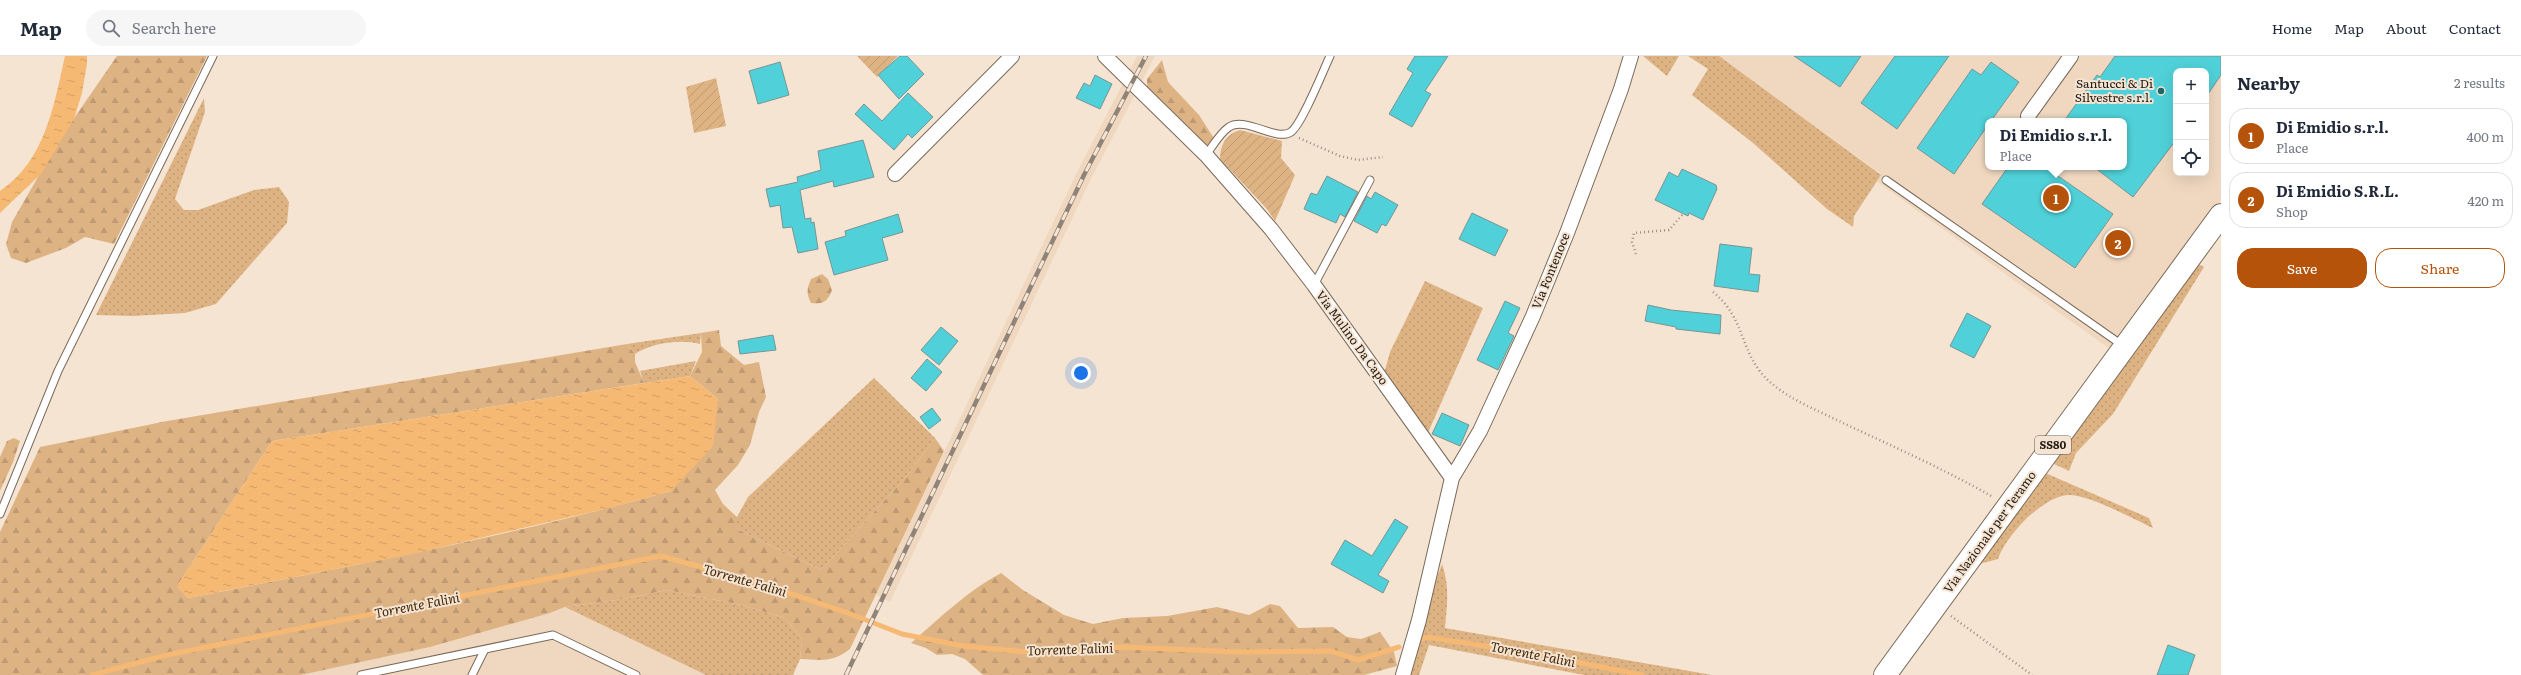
<!DOCTYPE html>
<html lang="en">
<head>
<meta charset="utf-8">
<style>
  :root { --surface:#fff; --page:#f6f6f7; --text:#1f2937; --muted:#747a83; --line:#e0e1e3; --accent:#b45309 }
  body { margin:0; font-family:Literata,serif; background:var(--page); color:var(--text) }
  .controls { position:absolute; right:12px; top:12px; display:grid; overflow:hidden; border-radius:8px; box-shadow:0 4px 16px #0002 }
  .controls button { width:36px; height:36px; display:grid; place-items:center; padding:0; border:0; border-bottom:1px solid var(--line); background:var(--surface); color:var(--text); font:20px sans-serif }
  .you { position:absolute; left:1081px; top:317px; width:14px; height:14px; margin:-10px; border:3px solid #fff; border-radius:50%; background:#1a73e8; box-shadow:0 0 0 6px #1a73e833 }
  .badge { display:grid; place-items:center; width:26px; height:26px; border-radius:50%; background:var(--accent); color:#fff; font-size:13px; font-weight:700 }
  .pin { position:absolute; translate:-50% -50%; border:2px solid #fff; box-shadow:0 1px 4px #0006 }
  .popup { position:absolute; left:1985px; top:62px; width:142px; height:52px; box-sizing:border-box; display:grid; place-content:center; border-radius:8px; background:var(--surface); filter:drop-shadow(0 1px 3px #0005); font-size:13px; white-space:nowrap; color:var(--muted) }
  .popup b { font-size:15px; color:var(--text) }
  .popup::after { content:''; position:absolute; left:50%; top:100%; margin-left:-8px; border:8px solid transparent; border-top-color:var(--surface) }
  .list { margin:0; padding:0; list-style:none }
  h2 { display:flex; justify-content:space-between; align-items:center; height:52px; margin:0; padding:0 16px; font-size:17px }
  h2 small { font-size:13px; font-weight:400; color:var(--muted) }
  .list li { display:grid; grid-template-columns:26px 1fr auto; gap:12px; align-items:center; box-sizing:border-box; height:56px; margin:0 8px 8px; padding:0 8px; border:1px solid var(--line); border-radius:16px }
  .list b { display:block; font-size:15px; white-space:nowrap }
  .list p { margin:0; font-size:13px; white-space:nowrap; color:var(--muted) }
  .list em { font-size:13px; font-style:normal; color:var(--muted) }
  .actions { display:flex; gap:8px; padding:12px 16px }
  .actions a { flex:1; padding:9px 0; border:1px solid var(--accent); border-radius:16px; text-align:center; font-size:14px; color:var(--accent) }
  .actions .main { background:var(--accent); color:#fff }
  .icon { flex:none; width:22px; height:22px; fill:none; stroke:currentColor; stroke-width:2; stroke-linecap:round; stroke-linejoin:round }
  .map { position:relative; flex:none; width:2221px; height:619px; overflow:hidden }
  header { display:flex; align-items:center; gap:24px; box-sizing:border-box; height:56px; padding:0 20px; background:var(--surface); border-bottom:1px solid var(--line) }
  header strong { font-size:19px }
  nav { display:flex; gap:22px; margin-inline-start:auto; font-size:14px }
  .search { width:280px; height:36px; background:var(--page); display:flex; align-items:center; gap:10px; box-sizing:border-box; padding:0 14px; border-radius:22px; color:var(--muted); font-size:15px }
  main { display:flex }
  aside { flex:1; background:var(--surface) }
  .map>svg:first-child { display:block }
</style>
</head>
<body>
<header>
<strong>Map</strong>
<div class="search"><svg class="icon" aria-label="search" viewBox="0 0 24 24"><circle cx="10" cy="10" r="6"/><path d="M15 15l6 6"/></svg>Search here</div>
<nav><a>Home</a><a>Map</a><a>About</a><a>Contact</a></nav>
</header>
<main>
<div class="map">
<svg width="2221" height="619" viewBox="0 0 2221 619">
  <defs>
    <pattern id="grass-dots" width="8" height="8" patternUnits="userSpaceOnUse"><rect width="8" height="8" fill="#deb384"/><path d="M2 2h.1M6 6h.1" fill="none" stroke="#be9971" stroke-width="1.8" stroke-linecap="round"/></pattern>
    <pattern id="forest-firs" width="22" height="20" patternUnits="userSpaceOnUse"><rect width="22" height="20" fill="#deb384"/><path d="M5 1l3.5 6h-7zM16 11l3.5 6h-7z" fill="#be9971"/></pattern>
    <pattern id="garden-furrows" width="10" height="10" patternUnits="userSpaceOnUse"><rect width="10" height="10" fill="#deb384"/><path d="M-1 1l2-2M0 10L10 0M9 11l2-2" fill="none" stroke="#be9971"/></pattern>
    <pattern id="water-ripples" width="26" height="14" patternUnits="userSpaceOnUse"><rect width="26" height="14" fill="#f6b974"/><path d="M2 4q2-2 4 0t4 0M15 11q2-2 4 0t4 0" fill="none" stroke="#d39e64"/></pattern>
  </defs>
  <rect width="100%" height="100%" fill="#f6e4d2"/>
  <path fill="#f0d8c0" fill-rule="evenodd" d="M1137 0H1155L1091 123 890 546 876 539 1077 116Z
    M1719 0H2221V144L2111 294 1876 125 1881 118ZM2176 15H2206V117H2176ZM1988 65H2124V111H1988Z
    M565 551 706 619H301L430 591 550 557Z"/>
  <path fill="url(#grass-dots)" d="M1643 0H1679L1667 20Z
    M1688 0H1719L1881 119 1854 160 1853 171 1827 153 1753 87 1692 39 1708 13Z
    M204 42 205 56 175 143 184 154H198L254 134 279 131 289 146 287 167 216 248 185 257 133 260 96 259Z
    M2198 208 2204 211 2113 358 2076 397 2069 415 2052 407Z
    M1425 225 1483 252 1427 379 1384 317 1390 296Z
    M701 277 700 288C681 283 652 287 635 298L627 288Z
    M696 305 690 320 644 327 640 315Z
    M874 322 935 382 905 422 821 514 737 473V461L748 441Z
    M2043 416 2149 462 2153 472C2133 463 2088 438 2068 439 2053 440 2039 452 2028 461 2017 472 2003 488 1998 503L1979 508Z
    M1442 508C1450 531 1447 549 1445 572L1712 619H1584L1429 589 1419 619H1410L1434 530Z
    M667 534 741 549 785 562 802 583 800 603 793 619H706L565 551 624 543Z"/>
  <path fill="url(#forest-firs)" d="M117 0H207L114 188 85 181 66 192 26 207 11 202 6 188 12 166 61 81Z
    M1162 4 1168 26 1199 59 1215 84 1209 91 1147 31V23Z
    M822 218 828 223 832 234C828 245 823 249 811 247 806 238 807 232 811 223Z
    M719 274 721 290 744 309 759 306 766 341 759 356 750 389 738 409 715 434 723 448 737 461V473L821 514 905 422 935 382 944 395 850 593C832 607 821 604 800 603L802 583 785 562 741 549 667 534 624 543 565 551 550 557 430 591 301 619H0V476L40 391 167 365 627 288 635 298V306L644 327 272 385 177 530 188 542C350 510 512 480 671 435L718 343 690 320 702 296 701 277Z
    M14 382 20 385 13 406 0 435V401L7 385Z
    M1001 517 1023 534 1064 559 1093 568 1123 562 1167 560 1217 551 1249 559 1270 548 1280 550 1298 572 1333 571 1347 581 1361 583 1380 576 1394 596 1397 610 1364 619H983L965 603 952 598 937 599 926 592 911 587C940 562 967 535 1001 517Z"/>
  <path fill="url(#garden-furrows)" d="M857 0H898L877 21Z
    M716 22 726 70 694 77 686 31Z
    M1240 74 1282 85 1281 102 1295 119 1275 165 1267 153 1220 103C1220 89 1226 78 1240 74Z"/>
  <path fill="url(#water-ripples)" d="M65 0H87V8L82 37 74 63 41 118 0 157V135C45 105 54 49 65 0Z
    M690 320 718 343 713 390 671 435 613 451 412 498 188 542 177 530 272 385Z"/>
  <g fill="none" stroke-linecap="round" stroke-linejoin="round">
    <path stroke="#f6b974" stroke-width="5" d="M1422 583 1427 581 1535 598 1642 619
      M92 619 167 599 661 500 759 527 848 557 902 578 963 590 1038 597 1122 591 1239 596 1331 595 1358 604 1399 591"/>
  </g>
  <path fill="#50d1d9" stroke="#789495" d="M900 0H907L924 18 899 43 878 19Z
    M1415 0H1448L1425 35 1431 38 1412 71 1389 58 1413 17 1407 13Z
    M1794 0H1861L1840 31Z
    M1895 0H1949L1897 73 1861 47Z
    M2115 0H2221V19L2206 41V15H2176V84L2133 141 2094 111H2124V65H2064L2097 19 2100 21Z
    M780 6 789 39 758 48 749 15Z
    M1991 6 2019 26 1991 65H1988V69L1954 118 1917 92 1972 13 1981 19Z
    M1095 19 1112 28 1100 53 1076 42 1084 27 1090 30Z
    M908 37 933 61 912 82 908 78 894 94 855 58 864 48 882 65Z
    M863 84 874 121 834 131 833 125 800 134 805 163 811 162V167L814 166 818 193 798 197 792 171 783 172 780 149 770 151 766 133 798 126 797 121 821 114 818 95Z
    M2008 111H2045L2113 158 2075 212 1982 148Z
    M1682 113 1716 129 1717 133 1703 164 1689 157 1688 160 1655 144 1669 116 1678 121Z
    M1327 120 1358 136 1345 161 1340 158 1336 167 1304 153 1311 137 1317 139Z
    M1375 136 1398 149 1386 170 1382 168 1377 177 1354 165 1367 140 1371 143Z
    M1472 157 1508 174 1495 200 1459 183Z
    M898 158 903 176 882 182 888 204 834 219 825 186 846 180 845 175Z
    M1720 188 1752 192 1749 218 1760 219 1758 236 1714 230Z
    M1505 245 1520 252 1508 277 1514 280 1498 314 1477 304Z
    M1648 249 1671 254 1721 259 1720 278 1676 273V271L1645 265Z
    M1967 257 1991 270 1974 302 1950 290Z
    M941 271 958 285 939 309 921 294Z
    M773 279 776 294 740 298 738 285Z
    M927 303 942 316 926 335 911 322Z
    M932 352 941 364 929 373 920 361Z
    M1442 357 1469 369 1460 390 1432 378Z
    M1395 463 1408 471 1378 519 1389 525 1383 537 1331 508 1345 484 1372 500Z
    M2168 589 2195 599 2188 619H2157Z"/>
  <g fill="none" stroke-linecap="round" stroke-linejoin="round">
    <defs>
      <path id="lane" d="M1206 99C1213 90 1219 78 1229 71 1246 60 1276 86 1291 76 1302 68 1323 15 1330 0
        M1886 124 2122 289
        M1314 229 1370 124
        M0 458 58 315 213 0
        M361 619 553 579 636 619
        M472 619 484 595"/>
      <path id="street" d="M1105 0 1206 99 1271 173 1314 229 1452 422
        M2028 60 2071 0
        M895 118 1012 0
        M1403 619 1419 564 1452 422 1480 375 1533 260 1567 177 1621 33 1631 0"/>
      <path id="primary" d="M1885 619 2221 159"/>
    </defs>
    <use href="#lane" stroke="#796a5a" stroke-width="9"/>
    <use href="#street" stroke="#796a5a" stroke-width="16"/>
    <use href="#primary" stroke="#796a5a" stroke-width="24"/>
    <path stroke="#9a8d80" stroke-width="2.5" stroke-dasharray="1 3" stroke-linecap="butt" d="M1299 82 1340 100 1358 104 1383 101
      M1636 198 1632 186 1634 177 1669 174 1683 158
      M1713 236C1747 263 1739 299 1770 326 1790 344 1817 354 1841 366 1892 390 1944 413 1993 441
      M1951 560 2032 619"/>
    <use href="#lane" stroke="#fff" stroke-width="7"/>
    <use href="#street" stroke="#fff" stroke-width="14"/>
    <use href="#primary" stroke="#fff" stroke-width="22"/>
    <defs>
      <path id="rail" d="M846 619 1084 119 1146 0"/>
    </defs>
    <use href="#rail" stroke="#908377" stroke-width="4.5"/>
    <use href="#rail" stroke="#f6e4d2" stroke-width="3" stroke-dasharray="9" stroke-linecap="butt"/>
  </g>
  <circle fill="#1b686d" stroke="#f6e4d2" stroke-width="1.5" cx="2161" cy="35" r="4"/>
  <g text-anchor="middle" stroke-width="4" stroke-linejoin="round" paint-order="stroke">
    <rect fill="#f6e4d2" stroke="#60564c" stroke-width="1" x="2035" y="380" width="36" height="18" rx="3"/>
    <g font-size="11" font-weight="bold" fill="#201913">
      <text x="2053" y="393">SS80</text>
    </g>
    <g font-size="12" fill="#201913" stroke="#f6e4d2" text-anchor="end">
      <text x="2153" y="32">Santucci &amp; Di<tspan x="2153" dy="14">Silvestre s.r.l.</tspan></text>
    </g>
    <g font-size="12" fill="#201913" stroke="#f6e4d2">
      <text transform="translate(1551 215) rotate(-68)" y="4">Via Fontenoce</text>
      <text transform="translate(1352 282) rotate(54)" y="4">Via Mulino Da Capo</text>
      <text transform="translate(1990 476) rotate(-54)" y="4">Via Nazionale per Teramo</text>
    </g>
    <g font-size="13" font-style="italic" fill="#3f2708" stroke="#f6e4d2">
      <text transform="translate(745 524) rotate(16)" y="5">Torrente Falini</text>
      <text transform="translate(417 549) rotate(-11)" y="5">Torrente Falini</text>
      <text transform="translate(1070 593) rotate(-2)" y="5">Torrente Falini</text>
      <text transform="translate(1533 598) rotate(11)" y="5">Torrente Falini</text>
    </g>
  </g>
</svg>
<div class="controls">
<button>+</button>
<button>−</button>
<button><svg class="icon" aria-label="locate" viewBox="0 0 24 24"><circle cx="12" cy="12" r="6"/><path d="M12 2v4M12 18v4M2 12h4M18 12h4"/></svg></button>
</div>
<div class="you"></div>
<div class="pin badge" style="left:2056px;top:142px">1</div>
<div class="popup"><b>Di Emidio s.r.l.</b>Place</div>
<div class="pin badge" style="left:2118px;top:187px">2</div>
</div>
<aside>
<h2>Nearby<small>2 results</small></h2>
<ul class="list">
<li><span class="badge">1</span><div><b>Di Emidio s.r.l.</b><p>Place</p></div><em>400 m</em></li>
<li><span class="badge">2</span><div><b>Di Emidio S.R.L.</b><p>Shop</p></div><em>420 m</em></li>
</ul>
<div class="actions"><a class="main">Save</a><a>Share</a></div>
</aside>
</main>
</body>
</html>
